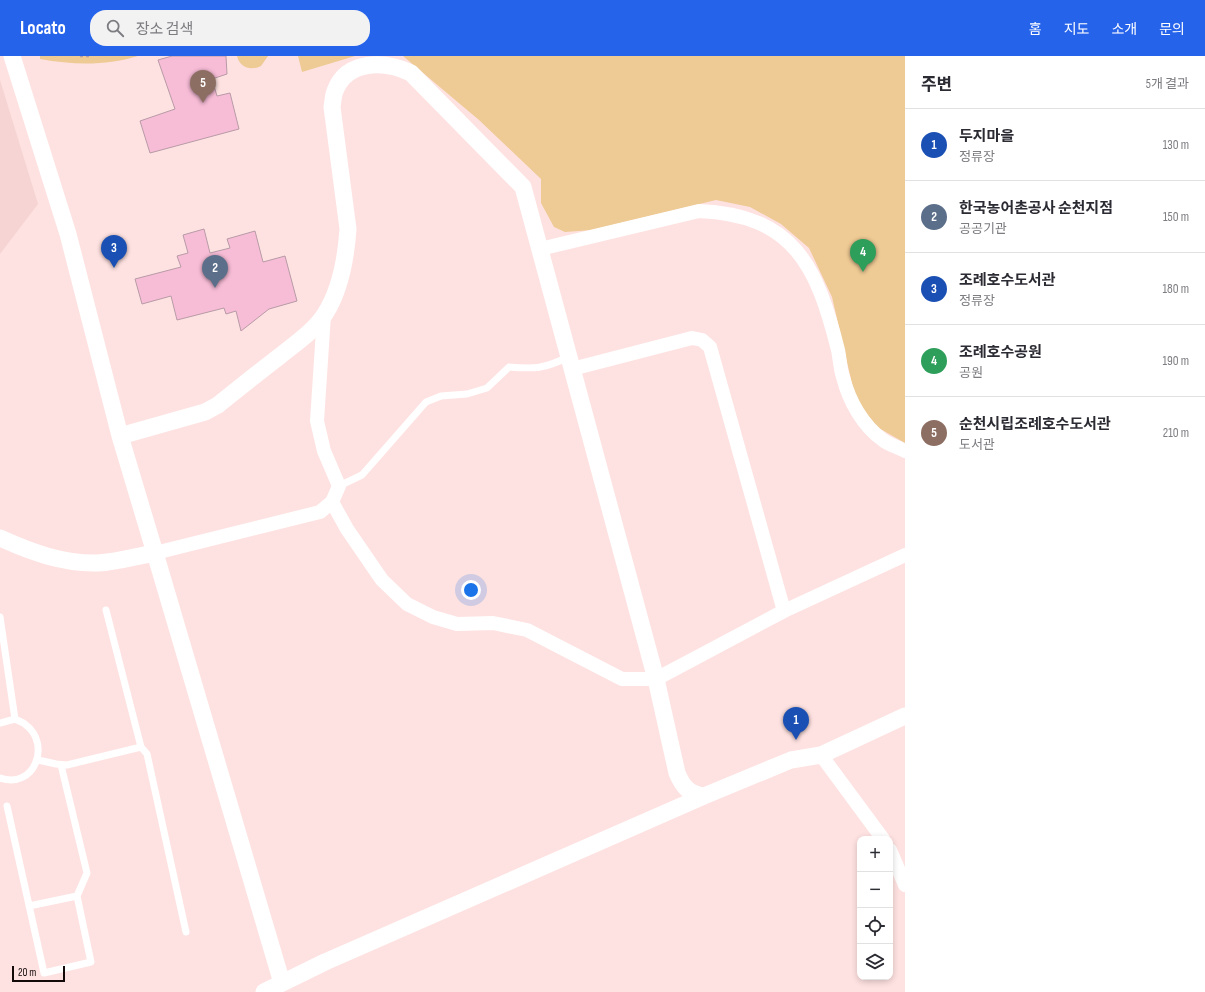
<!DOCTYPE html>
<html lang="ko">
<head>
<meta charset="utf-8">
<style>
  :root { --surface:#fff; --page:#f2f2f3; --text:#2b2b33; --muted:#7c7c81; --line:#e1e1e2; --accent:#2563eb }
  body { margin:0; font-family:"Sofia Sans Condensed","Noto Sans KR",sans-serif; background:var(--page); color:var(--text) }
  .controls { position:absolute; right:12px; bottom:12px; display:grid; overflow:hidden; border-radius:8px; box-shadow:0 2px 6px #0003 }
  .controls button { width:36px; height:36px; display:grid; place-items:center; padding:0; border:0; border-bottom:1px solid var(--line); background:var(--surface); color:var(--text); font:20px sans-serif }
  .scale { position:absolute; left:12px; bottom:10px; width:53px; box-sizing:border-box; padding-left:4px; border:2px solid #140909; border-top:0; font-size:11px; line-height:14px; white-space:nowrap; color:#140909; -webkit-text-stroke:3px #fee2e1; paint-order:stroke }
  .you { position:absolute; left:471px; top:534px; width:14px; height:14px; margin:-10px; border:3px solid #fff; border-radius:50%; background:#1a73e8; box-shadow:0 0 0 6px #1a73e833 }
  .badge { display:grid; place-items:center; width:26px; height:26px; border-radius:50%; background:var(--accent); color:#fff; font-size:13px; font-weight:700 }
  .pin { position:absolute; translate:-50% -33px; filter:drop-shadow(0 1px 2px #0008) }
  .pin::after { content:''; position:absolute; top:21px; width:14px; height:12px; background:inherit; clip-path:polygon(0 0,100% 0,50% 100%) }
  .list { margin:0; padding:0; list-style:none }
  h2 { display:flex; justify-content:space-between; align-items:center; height:52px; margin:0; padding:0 16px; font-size:17px }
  h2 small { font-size:13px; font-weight:400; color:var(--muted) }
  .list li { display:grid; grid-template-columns:26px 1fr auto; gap:12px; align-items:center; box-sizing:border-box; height:72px; padding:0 16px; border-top:1px solid var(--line) }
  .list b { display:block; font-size:15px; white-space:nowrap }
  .list p { margin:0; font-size:13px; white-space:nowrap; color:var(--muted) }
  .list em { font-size:13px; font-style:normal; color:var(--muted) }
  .icon { flex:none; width:22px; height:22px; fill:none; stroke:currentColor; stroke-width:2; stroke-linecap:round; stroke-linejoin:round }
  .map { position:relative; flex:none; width:905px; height:936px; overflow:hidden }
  header { display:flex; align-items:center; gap:24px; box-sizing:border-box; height:56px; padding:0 20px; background:var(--accent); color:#fff }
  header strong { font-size:19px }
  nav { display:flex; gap:22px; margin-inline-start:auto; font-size:14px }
  .search { width:280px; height:36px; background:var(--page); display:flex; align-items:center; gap:10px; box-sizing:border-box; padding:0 14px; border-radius:16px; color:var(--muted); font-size:15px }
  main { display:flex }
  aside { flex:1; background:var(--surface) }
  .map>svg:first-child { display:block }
</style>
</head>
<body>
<header>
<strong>Locato</strong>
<div class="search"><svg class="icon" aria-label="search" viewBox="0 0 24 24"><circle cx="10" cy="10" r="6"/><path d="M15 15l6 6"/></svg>장소 검색</div>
<nav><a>홈</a><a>지도</a><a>소개</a><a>문의</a></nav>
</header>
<main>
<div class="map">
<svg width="905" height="936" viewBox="0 0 905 936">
  <rect width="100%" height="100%" fill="#fee2e1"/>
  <path fill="#f6d4d3" d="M0 24 38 148 0 198Z"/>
  <path fill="#eeca94" d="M40 0H138C105 10 74 9 40 3Z
    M237 0H268L261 10C251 15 240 12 237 0Z
    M298 0H355L302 16Z
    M403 0H905V387L877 371 856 345 832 241 809 192 781 168 750 151 716 144 592 174 565 176 554 171 541 147V123L479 64Z"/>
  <path fill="#f7bcd6" stroke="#b89ba7" d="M172 0H226L227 18 212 23 217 40 230 37 239 73 150 97 140 65 175 53 158 4Z
    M204 173 210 197 230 192 227 183 255 175 263 206 285 200 297 245 269 253 241 275 236 255 226 258 224 252 177 264 171 240 142 248 135 223 181 211 177 200 188 197 183 179Z"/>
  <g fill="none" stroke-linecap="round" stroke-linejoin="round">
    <path stroke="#b7a09f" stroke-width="2.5" stroke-dasharray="3 3" stroke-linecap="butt" d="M80 0H89"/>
    <path stroke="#fff" stroke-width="7" d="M339 430 362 419 426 346 441 340 467 338 487 332 509 311C535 313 544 313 568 301
      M106 554 141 691 147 698 186 876
      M0 561 15 663
      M0 667 15 663C18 665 23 666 26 669 51 688 35 734 0 722
      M38 704 56 708 67 709 141 691
      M7 750 44 917 91 906 77 840 87 817 61 709
      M29 850 77 840"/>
    <path stroke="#fff" stroke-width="14" d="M540 193 699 155C794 159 817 210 838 294 840 303 840 313 843 321 849 345 863 370 883 384 889 389 898 391 905 395
      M572 313 692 282 702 284 710 291 784 555
      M332 446 347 473 382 524 407 548 433 561 457 568 493 567 527 574 622 623H656L784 555 905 499
      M155 497 320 456 332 446 339 430 324 395 317 365 324 259
      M821 699 883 783
      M890 794 905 829"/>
    <path stroke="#fff" stroke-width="17" d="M120 380 205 356 218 349C238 333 259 316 280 300 296 287 314 275 325 258 341 233 346 202 348 173L332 51C333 46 333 40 335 35 347 3 385 5 411 17L523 131 656 623 677 717C683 731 689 738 704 740L791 704 821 699 905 660
      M0 482C31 496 63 508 98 507 117 506 137 500 155 497L120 380 68 178 12 0
      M155 497 282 927
      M264 936 325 906 704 740"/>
  </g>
</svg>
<div class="controls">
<button>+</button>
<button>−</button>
<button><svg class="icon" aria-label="locate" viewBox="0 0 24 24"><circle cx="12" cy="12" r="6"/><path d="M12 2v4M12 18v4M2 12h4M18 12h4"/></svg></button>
<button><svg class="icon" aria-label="layers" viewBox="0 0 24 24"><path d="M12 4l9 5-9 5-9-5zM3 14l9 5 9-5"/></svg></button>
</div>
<div class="scale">20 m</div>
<div class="you"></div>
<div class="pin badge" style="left:796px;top:684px;background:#1a4fb4">1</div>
<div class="pin badge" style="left:215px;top:232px;background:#5c6f8a">2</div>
<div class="pin badge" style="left:114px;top:212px;background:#1a4fb4">3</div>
<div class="pin badge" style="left:863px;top:216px;background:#2e9e5b">4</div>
<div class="pin badge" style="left:203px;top:47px;background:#8d6e63">5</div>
</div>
<aside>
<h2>주변<small>5개 결과</small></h2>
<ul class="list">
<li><span class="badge" style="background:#1a4fb4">1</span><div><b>두지마을</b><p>정류장</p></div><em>130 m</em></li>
<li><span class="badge" style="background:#5c6f8a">2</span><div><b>한국농어촌공사 순천지점</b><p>공공기관</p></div><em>150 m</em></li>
<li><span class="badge" style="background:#1a4fb4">3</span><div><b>조례호수도서관</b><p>정류장</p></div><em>180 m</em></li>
<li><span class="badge" style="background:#2e9e5b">4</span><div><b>조례호수공원</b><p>공원</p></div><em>190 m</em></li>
<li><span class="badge" style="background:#8d6e63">5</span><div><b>순천시립조례호수도서관</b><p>도서관</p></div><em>210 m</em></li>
</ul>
</aside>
</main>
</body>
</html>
